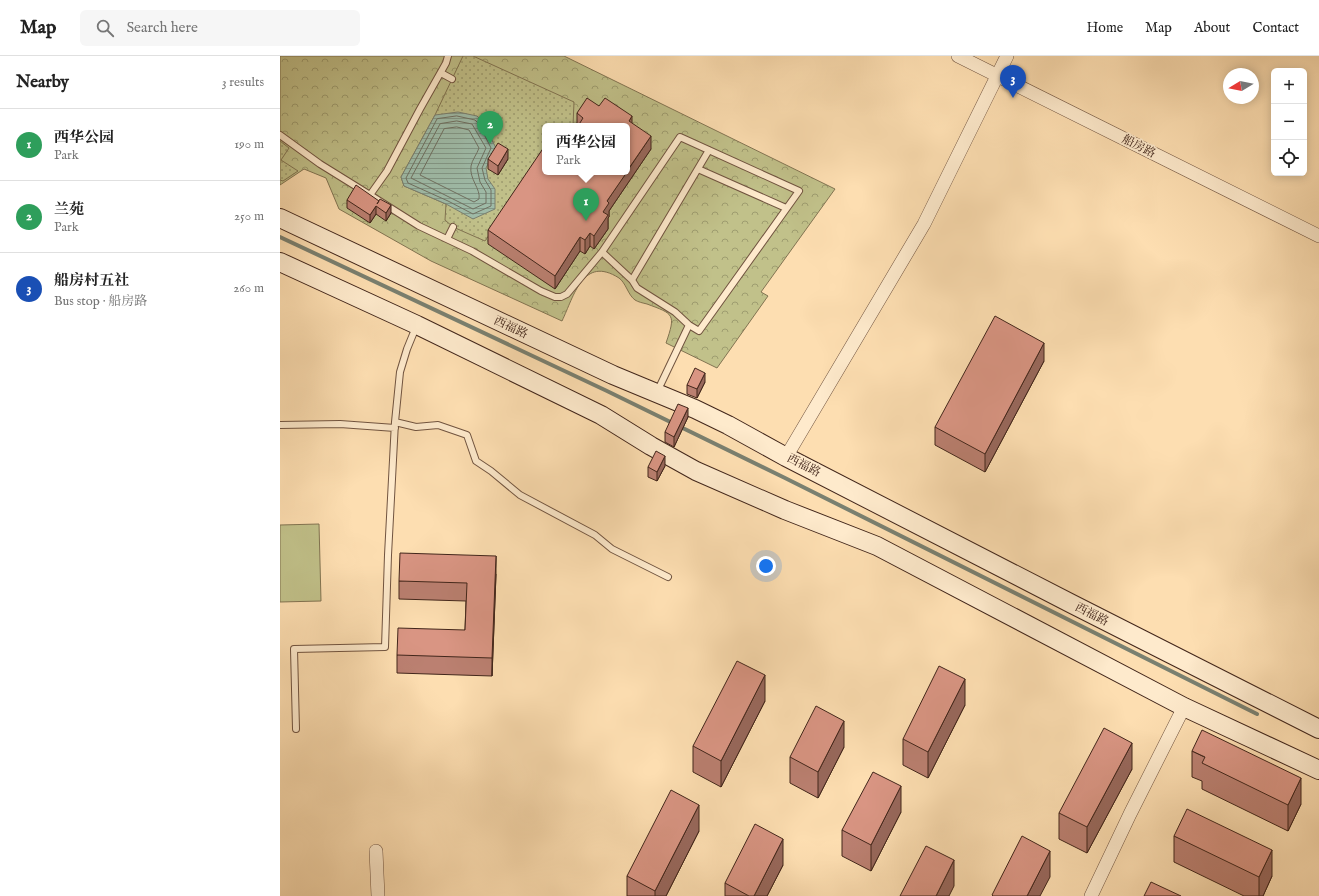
<!DOCTYPE html>
<html lang="en">
<head>
<meta charset="utf-8">
<style>
  :root { --surface:#fff; --page:#f6f6f6; --text:#222; --muted:#767676; --line:#e0e0e0; --accent:#d93025 }
  body { margin:0; font-family:"IM FELL English","Noto Serif SC",serif; background:var(--page); color:var(--text) }
  .controls { position:absolute; right:12px; top:12px; display:grid; overflow:hidden; border-radius:6px; box-shadow:0 2px 10px #0003 }
  .controls button { width:36px; height:36px; display:grid; place-items:center; padding:0; border:0; border-bottom:1px solid var(--line); background:var(--surface); color:var(--text); font:20px sans-serif }
  .compass { position:absolute; left:943px; top:12px; width:36px; height:36px; border-radius:50%; background:var(--surface); box-shadow:0 2px 10px #0003; rotate:260deg }
  .you { position:absolute; left:486px; top:510px; width:14px; height:14px; margin:-10px; border:3px solid #fff; border-radius:50%; background:#1a73e8; box-shadow:0 0 0 6px #1a73e833 }
  .badge { display:grid; place-items:center; width:26px; height:26px; border-radius:50%; background:var(--accent); color:#fff; font-size:13px; font-weight:700 }
  .pin { position:absolute; translate:-50% -33px; filter:drop-shadow(0 1px 2px #0008) }
  .pin::after { content:''; position:absolute; top:21px; width:14px; height:12px; background:inherit; clip-path:polygon(0 0,100% 0,50% 100%) }
  .popup { position:absolute; left:262px; top:67px; width:88px; height:52px; box-sizing:border-box; display:grid; place-content:center; border-radius:6px; background:var(--surface); filter:drop-shadow(0 1px 3px #0005); font-size:13px; white-space:nowrap; color:var(--muted) }
  .popup b { font-size:15px; color:var(--text) }
  .popup::after { content:''; position:absolute; left:50%; top:100%; margin-left:-8px; border:8px solid transparent; border-top-color:var(--surface) }
  .list { margin:0; padding:0; list-style:none }
  h2 { display:flex; justify-content:space-between; align-items:center; height:52px; margin:0; padding:0 16px; font-size:17px }
  h2 small { font-size:13px; font-weight:400; color:var(--muted) }
  .list li { display:grid; grid-template-columns:26px 1fr auto; gap:12px; align-items:center; box-sizing:border-box; height:72px; padding:0 16px; border-top:1px solid var(--line) }
  .list b { display:block; font-size:15px; white-space:nowrap }
  .list p { margin:0; font-size:13px; white-space:nowrap; color:var(--muted) }
  .list em { font-size:13px; font-style:normal; color:var(--muted) }
  .icon { flex:none; width:22px; height:22px; fill:none; stroke:currentColor; stroke-width:2; stroke-linecap:round; stroke-linejoin:round }
  .map { position:relative; flex:none; width:1039px; height:840px; overflow:hidden }
  header { display:flex; align-items:center; gap:24px; box-sizing:border-box; height:56px; padding:0 20px; background:var(--surface); border-bottom:1px solid var(--line) }
  header strong { font-size:19px }
  nav { display:flex; gap:22px; margin-inline-start:auto; font-size:14px }
  .search { width:280px; height:36px; background:var(--page); display:flex; align-items:center; gap:10px; box-sizing:border-box; padding:0 14px; border-radius:6px; color:var(--muted); font-size:15px }
  main { display:flex }
  aside { flex:1; background:var(--surface) }
  .map>svg:first-child { display:block }
</style>
</head>
<body>
<header>
<strong>Map</strong>
<div class="search"><svg class="icon" aria-label="search" viewBox="0 0 24 24"><circle cx="10" cy="10" r="6"/><path d="M15 15l6 6"/></svg>Search here</div>
<nav><a>Home</a><a>Map</a><a>About</a><a>Contact</a></nav>
</header>
<main>
<aside>
<h2>Nearby<small>3 results</small></h2>
<ul class="list">
<li><span class="badge" style="background:#2e9e5b">1</span><div><b>西华公园</b><p>Park</p></div><em>190 m</em></li>
<li><span class="badge" style="background:#2e9e5b">2</span><div><b>兰苑</b><p>Park</p></div><em>250 m</em></li>
<li><span class="badge" style="background:#1a4fb4">3</span><div><b>船房村五社</b><p>Bus stop · 船房路</p></div><em>260 m</em></li>
</ul>
</aside>
<div class="map">
<svg width="1039" height="840" viewBox="0 0 1039 840">
  <defs>
    <pattern id="park-crowns" width="20" height="18" patternUnits="userSpaceOnUse"><rect width="20" height="18" fill="#c1c18a"/><path d="M2 6a3 3 0 1 1 6 0M12 15a3 3 0 1 1 6 0" fill="none" stroke="#9e9d70"/></pattern>
    <pattern id="garden-dots" width="8" height="8" patternUnits="userSpaceOnUse"><rect width="8" height="8" fill="#c1c18a"/><path d="M2 2h.1M6 6h.1" fill="none" stroke="#9e9d70" stroke-width="1.8" stroke-linecap="round"/></pattern>
    <pattern id="water-rules" width="6" height="5" patternUnits="userSpaceOnUse"><rect width="6" height="5" fill="#9fbca9"/><path d="M0 2.5h6" fill="none" stroke="#839989"/></pattern>
  </defs>
  <rect width="100%" height="100%" fill="#fddeb1"/>
  <filter id="stains"><feTurbulence type="fractalNoise" baseFrequency=".005" numOctaves="4"/><feColorMatrix values="0 0 0 0 .2 0 0 0 0 .09 0 0 0 0 .02 0 0 0 .5 -.17"/></filter>
  <radialGradient id="worn" r=".72"><stop offset=".6" stop-color="#630" stop-opacity="0"/><stop offset="1" stop-color="#630" stop-opacity=".3"/></radialGradient>
  <path fill="#c1c18a" stroke="#827452" d="M39 468 41 545 0 546V469Z"/>
  <path fill="url(#park-crowns)" stroke="#827452" fill-rule="evenodd" d="M0 0H284L555 133 481 236 488 240 437 312 386 287C396 258 394 258 367 248 363 247 358 246 355 244 348 239 346 227 339 222 303 199 294 240 282 265L151 205 59 153 46 122 24 113 0 129ZM265 70H347V116H265Z"/>
  <path fill="url(#garden-dots)" stroke="#827452" d="M183 0H193L294 46 293 70H265V105H260L205 185 173 171 165 164 166 148 124 130 121 121 155 59Z
    M0 85 9 92 1 104 18 115 3 125 0 124Z"/>
  <path fill="url(#water-rules)" stroke="#7a8070" d="M178 56 197 60 202 65 216 92 206 112 208 123 215 133V153L193 163 166 148 124 130 121 121 155 59Z"/>
  <g fill="none" stroke-linecap="round" stroke-linejoin="round">
    <path stroke="#707162" stroke-width="1" d="M177 60 195 64 199 68 211 92 202 112 205 124 211 134V150L193 158 168 145 128 127 126 122 157 63Z
      M177 65 192 68 206 92 197 112 200 126 206 136V147L193 153 131 122 160 68Z
      M177 71 189 74 199 92C197 98 192 104 191 110 189 123 201 133 199 143L194 146 140 119 164 73Z"/>
    <path stroke="#7a8070" stroke-width="4" d="M0 181 327 335 505 422 977 658"/>
    <defs>
      <path id="service" d="M161 17 172 23
        M0 79 40 108 90 139 107 115 140 53 166 7 168 0
        M418 113 506 152
        M90 139 139 170 192 195 261 235 275 241H281L287 238 322 196 352 224 357 232 395 256 409 269 419 275 519 135 400 81 322 196
        M167 183 173 171
        M352 224 429 94
        M377 336 409 269
        M115 366 136 371 158 369 187 379 196 405 211 415 240 439 315 479 332 493 388 521
        M0 369 60 368 115 372
        M16 673 14 593 105 591 108 499 115 366 120 316 127 293 136 271"/>
      <path id="minor" d="M678 0 1039 180
        M506 401 644 168 727 0
        M96 795 98 840
        M811 840 850 758 904 651"/>
      <path id="secondary" d="M0 162 333 319 415 353 448 369 506 401 792 548 1039 673
        M0 206 137 269 321 359 371 390 416 415 505 454 597 490 904 651 1039 714"/>
    </defs>
    <use href="#service" stroke="#715440" stroke-width="8"/>
    <use href="#minor" stroke="#715440" stroke-width="14"/>
    <use href="#secondary" stroke="#42261b" stroke-width="20"/>
    <use href="#service" stroke="#feeacc" stroke-width="6"/>
    <use href="#minor" stroke="#feeacc" stroke-width="13"/>
    <use href="#secondary" stroke="#feeacc" stroke-width="18"/>
  </g>
  <path fill="#bb8071" stroke="#42261b" d="M319 50 352 67 371 93 329 155V161L328 162V173L314 193 310 190 305 198 300 195 275 233 208 188V174L265 116 347 70H297V57Z
    M208 103H228L218 119 208 113Z
    M67 144 99 145 111 157 106 165 96 158 90 167 67 152Z
    M764 305 705 416 655 389V371Z
    M425 326 417 342 407 338V329Z
    M408 361 394 391 385 386V376Z
    M385 410 377 425 368 421V411Z
    M216 518 212 620 117 617V599L185 574 186 545 119 543V525Z
    M485 645 441 731 413 716V690Z
    M685 649 648 722 623 709V683Z
    M564 691 538 742 510 727V701Z
    M912 695 1021 748 1008 775 922 733V725L912 721Z
    M852 713 807 797 779 783V757Z
    M621 756 591 815 562 800V774Z
    M419 775 386 840H347V820Z
    M894 780 992 820 983 840H964L894 806Z
    M503 809 487 840H445V827Z"/>
  <path fill="#98685c" stroke="#42261b" d="M352 60V74L349 65Z
    M371 80V93L329 155V161L328 162V173L314 193V180L327 145Z
    M228 93V103L218 119V110Z
    M111 149V157L106 165V157Z
    M96 150V158L90 167V159Z
    M310 177V190L305 198V184Z
    M300 181V195L275 233V220Z
    M764 287V305L705 416V398Z
    M425 317V326L417 342V333Z
    M408 352V361L394 391V381Z
    M385 400V410L377 425V416Z
    M216 500V518L212 620V602Z
    M485 619V645L441 731V705Z
    M685 623V649L648 722V696Z
    M564 665V691L538 742V716Z
    M852 687V713L807 797V771Z
    M1021 722V748L1008 775V749Z
    M621 730V756L591 815V789Z
    M419 749V775L386 840H375V835Z
    M503 783V809L487 840H474Z
    M992 794V820L983 840H979V821Z
    M770 795V821L760 840H747Z
    M674 804V830L669 840H656Z"/>
  <path fill="#d99583" stroke="#42261b" d="M307 42 319 50 325 42 352 60 349 65 371 80 347 115V70H298L303 62 297 57Z
    M218 87 228 93 218 110 208 103Z
    M262 94 265 96V116H347L327 145 329 147 323 156 328 159 314 180 310 177 305 184 300 181 275 220 208 174Z
    M76 129 99 145 97 148 100 143 111 149 106 157 96 150 90 159 67 144Z
    M715 260 764 287 705 398 655 371Z
    M415 312 425 317 417 333 407 329Z
    M398 348 408 352 394 381 385 376Z
    M376 395 385 400 377 416 368 411Z
    M120 497 216 500 212 602 117 599 118 572 185 574 187 527 119 525Z
    M457 605 485 619 441 705 413 690Z
    M659 610 685 623 648 696 623 683Z
    M536 650 564 665 538 716 510 701Z
    M824 672 852 687 807 771 779 757Z
    M922 674 1021 722 1008 749 922 707 925 701 912 695Z
    M593 716 621 730 591 789 562 774Z
    M391 734 419 749 375 835 347 820Z
    M907 753 992 794 979 821 894 780Z
    M475 768 503 783 474 840H469L445 827Z
    M742 780 770 795 747 840H713L712 839Z
    M646 790 674 804 656 840H620Z
    M871 826 901 840H864Z"/>
  <g text-anchor="middle" stroke-width="3.5" stroke-linejoin="round" paint-order="stroke">
    <g font-size="12" fill="#42261b" stroke="#feeacc">
      <text transform="translate(859 90) rotate(27)" y="4">船房路</text>
      <text transform="translate(231 271) rotate(25)" y="4">西福路</text>
      <text transform="translate(524 409) rotate(27)" y="4">西福路</text>
      <text transform="translate(812 558) rotate(27)" y="4">西福路</text>
    </g>
  </g>
  <rect width="100%" height="100%" filter="url(#stains)"/>
  <rect width="100%" height="100%" fill="url(#worn)"/>
</svg>
<div class="controls">
<button>+</button>
<button>−</button>
<button><svg class="icon" aria-label="locate" viewBox="0 0 24 24"><circle cx="12" cy="12" r="6"/><path d="M12 2v4M12 18v4M2 12h4M18 12h4"/></svg></button>
</div>
<svg class="compass" viewBox="-18 -18 36 36"><path d="M0-13l5 13h-10z" fill="#e53935"/><path d="M0 13l5-13h-10z" fill="#767676"/></svg>
<div class="you"></div>
<div class="pin badge" style="left:306px;top:165px;background:#2e9e5b">1</div>
<div class="popup"><b>西华公园</b>Park</div>
<div class="pin badge" style="left:210px;top:88px;background:#2e9e5b">2</div>
<div class="pin badge" style="left:733px;top:42px;background:#1a4fb4">3</div>
</div>
</main>
</body>
</html>
